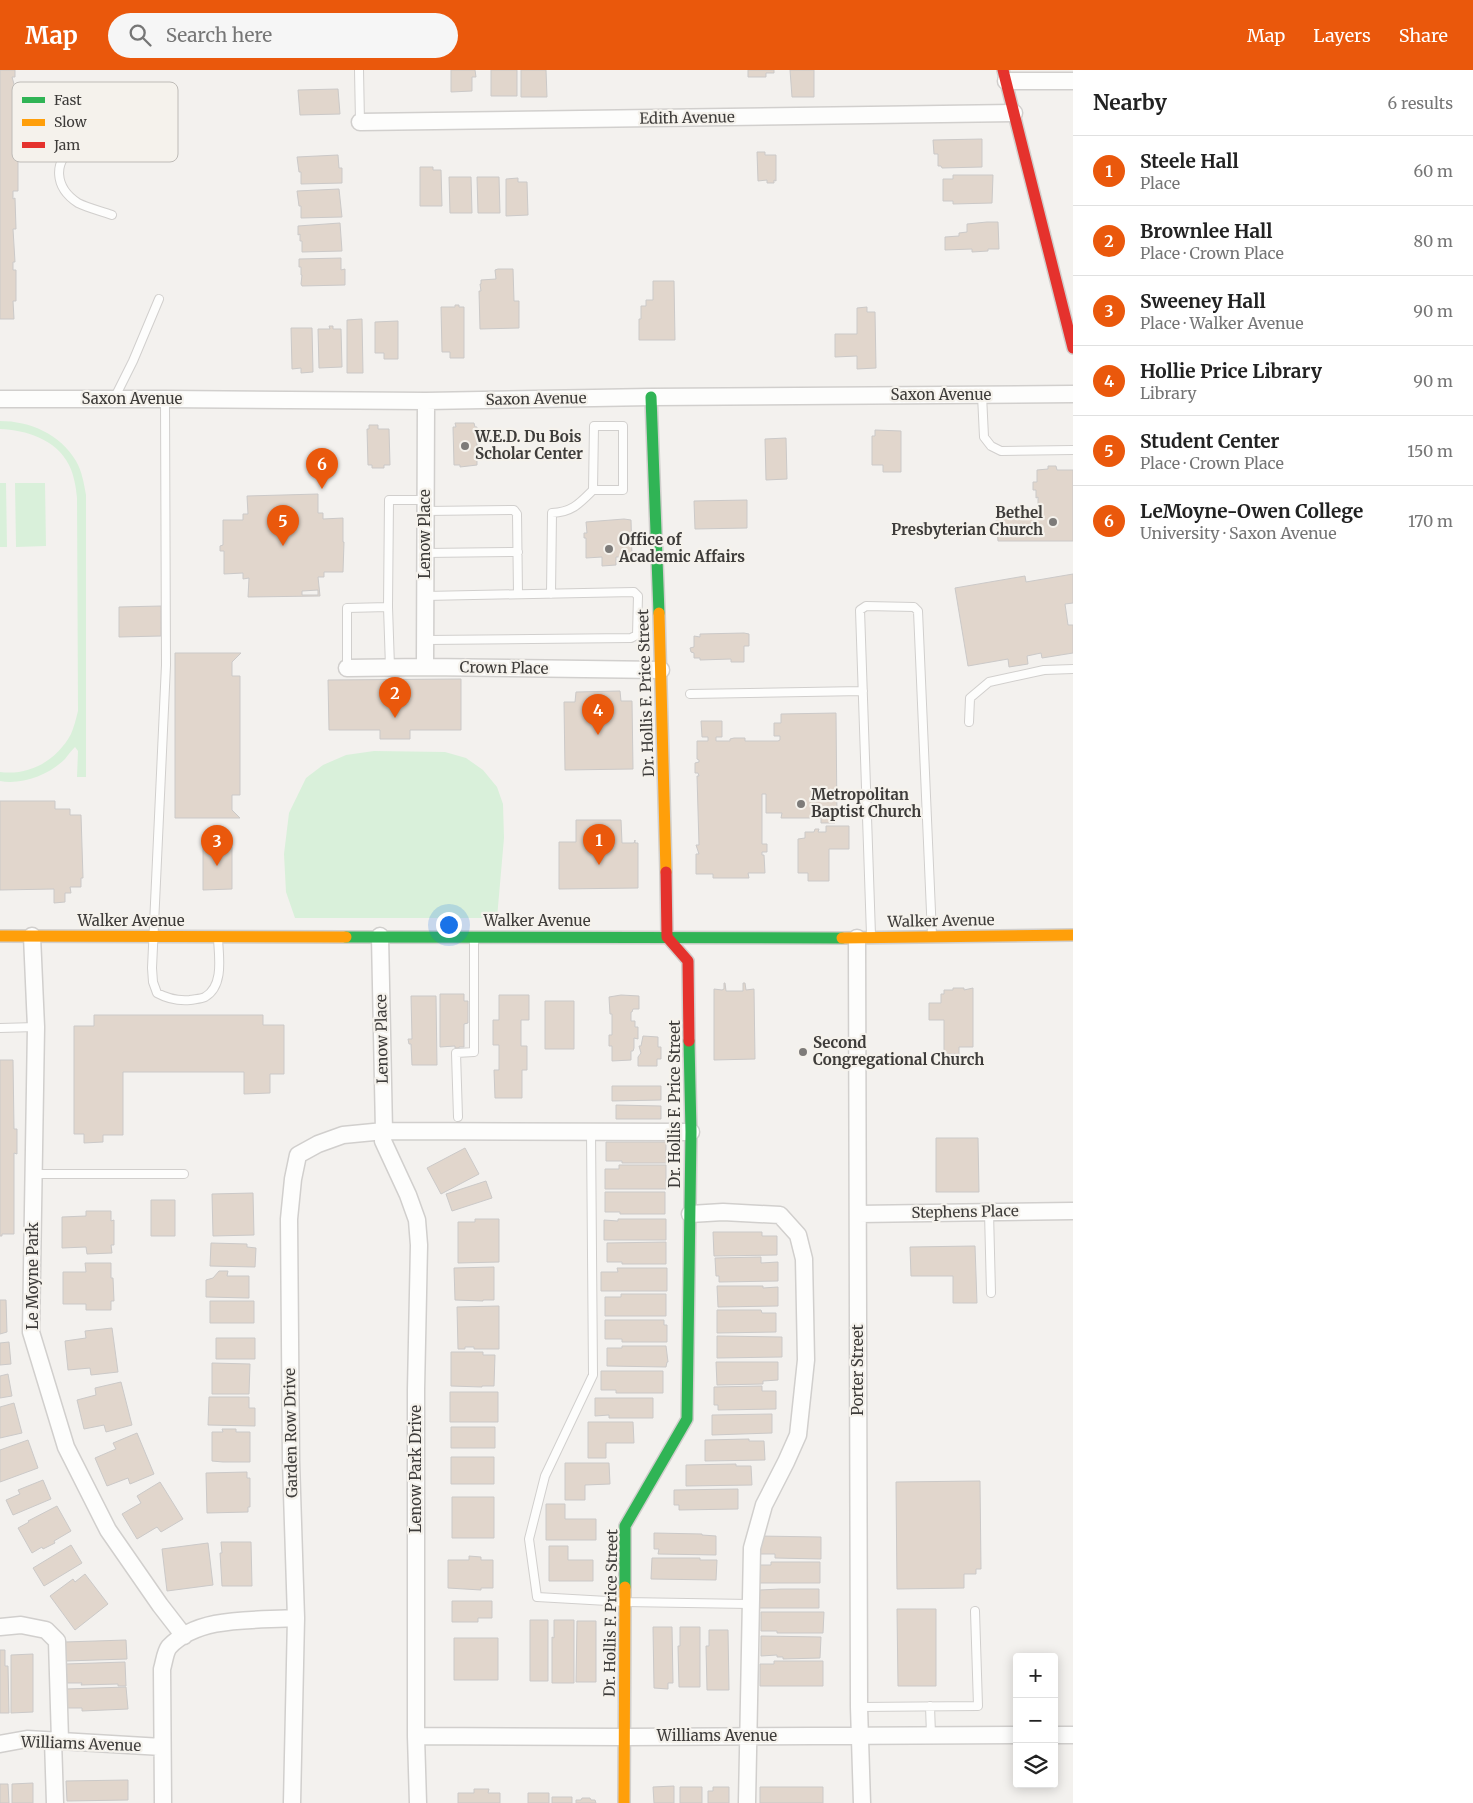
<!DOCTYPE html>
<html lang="en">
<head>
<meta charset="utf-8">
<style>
  :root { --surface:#fff; --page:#f6f6f6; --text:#222; --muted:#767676; --line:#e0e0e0; --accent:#ea580c }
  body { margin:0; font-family:Merriweather,serif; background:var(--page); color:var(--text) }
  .controls { position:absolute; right:15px; bottom:15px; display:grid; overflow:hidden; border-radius:5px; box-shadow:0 2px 12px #0003 }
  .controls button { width:45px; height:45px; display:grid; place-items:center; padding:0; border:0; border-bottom:1px solid var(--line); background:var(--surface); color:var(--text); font:25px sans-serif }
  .you { position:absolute; left:448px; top:854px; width:18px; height:18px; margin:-12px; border:4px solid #fff; border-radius:50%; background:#1a73e8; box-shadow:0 0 0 8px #1a73e833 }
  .badge { display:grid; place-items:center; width:32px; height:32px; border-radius:50%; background:var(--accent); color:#fff; font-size:16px; font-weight:700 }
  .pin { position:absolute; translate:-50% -41px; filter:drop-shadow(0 1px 2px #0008) }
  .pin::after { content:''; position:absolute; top:26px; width:18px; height:15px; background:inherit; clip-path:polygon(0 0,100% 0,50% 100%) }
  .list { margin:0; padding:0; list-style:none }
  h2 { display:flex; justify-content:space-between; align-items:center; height:65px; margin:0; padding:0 20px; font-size:21px }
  h2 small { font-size:16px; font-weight:400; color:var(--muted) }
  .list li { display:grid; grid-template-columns:32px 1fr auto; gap:15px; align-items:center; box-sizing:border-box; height:70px; padding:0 20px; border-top:1px solid var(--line) }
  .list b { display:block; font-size:19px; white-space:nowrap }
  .list p { margin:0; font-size:16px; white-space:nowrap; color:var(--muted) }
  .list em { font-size:16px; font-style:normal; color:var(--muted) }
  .icon { flex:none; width:28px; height:28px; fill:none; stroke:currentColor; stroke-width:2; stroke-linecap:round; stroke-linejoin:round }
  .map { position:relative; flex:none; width:1073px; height:1733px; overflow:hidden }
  header { display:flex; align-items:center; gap:30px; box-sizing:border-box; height:70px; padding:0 25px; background:var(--accent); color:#fff }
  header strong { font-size:24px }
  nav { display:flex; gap:28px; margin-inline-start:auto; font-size:18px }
  .search { width:350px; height:45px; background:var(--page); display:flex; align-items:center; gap:12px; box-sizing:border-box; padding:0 18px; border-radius:28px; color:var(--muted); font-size:19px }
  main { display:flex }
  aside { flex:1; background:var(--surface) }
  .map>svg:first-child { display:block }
</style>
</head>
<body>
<header>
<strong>Map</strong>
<div class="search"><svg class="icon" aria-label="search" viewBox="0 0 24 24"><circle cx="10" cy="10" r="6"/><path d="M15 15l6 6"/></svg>Search here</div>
<nav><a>Map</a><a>Layers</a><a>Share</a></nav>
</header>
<main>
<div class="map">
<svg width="1073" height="1733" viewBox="0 0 1073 1733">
  <rect width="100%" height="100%" fill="#f3f1ee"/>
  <path fill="#d9f0da" d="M0 351C30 351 60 364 76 391 82 401 84 414 86 425V707H77L78 681 75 677C71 681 68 685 65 689 49 705 22 715 0 711V702C30 706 57 690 71 664 74 657 76 649 78 641L77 428C76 417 74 405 69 395 56 369 26 360 0 359Z
    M0 413H6L7 477H0Z
    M15 413H45L46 476 16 477Z
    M374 681 445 682 466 688 483 700 497 717 503 734 504 768 497 848H295L286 822 284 784 289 743 306 708 323 695 346 685Z"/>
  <path fill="#e1d6cc" stroke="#cbc9c8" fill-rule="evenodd" d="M0 0H15V7H12L14 14 13 48H15L16 79H13V86L18 85V121H13V129L15 128 16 159H13L15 192H13V200H16V231H13L14 249H0Z
    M451 0H475L476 7H472V21L451 22Z
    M491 0H517V26H491Z
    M521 0H546L547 27H521Z
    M748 0H774V3H766V7H748Z
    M790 0H814V27H792Z
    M338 19 340 44 300 45 298 20Z
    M982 69V97L942 98 941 96H938V84H934L933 70Z
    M757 82H765V85H776V111L774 110V113H767V110L758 111Z
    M338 85 339 98H342V113L301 114V102H299L297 87Z
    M420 97H433V100H441L442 136H420Z
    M953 105H993L992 133 953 134V131H943V109H953Z
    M449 107H471L472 143H450Z
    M477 107H499L500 143H478Z
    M518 108V112H527L528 145 506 146V109Z
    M339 119 342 147 301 148V136H299L297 121Z
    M987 152H998L999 179H988V181L972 182V179L945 180V167L959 166V163L967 162V154Z
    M340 153 342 181 302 182V171H300V164L298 165V156Z
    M341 188V200L345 199V215L302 216 301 214 302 205H301V197H299V189Z
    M498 199H513L514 231H519V258L480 259 479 221H481L480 214H481V210L496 209 495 200Z
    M653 211H674L675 270H639V249H641V236H646V230H653Z
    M455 235H459V237H464V288H450V282H442L441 237H455Z
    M867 237V242H875L876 298 857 299V286L835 287V264H857V238Z
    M362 249 363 303H347V250Z
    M398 251V289H384V283H375V252Z
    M329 256H333V259H341L342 297 319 298 318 259H330Z
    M291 258H312L313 302 301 303V298L292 299Z
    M455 353H474L475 357H477V395L460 397V395H454L453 357H456Z
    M369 355H378V359H389L390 395H384V398H372V395H368L367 359H369Z
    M875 360 901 361V402H883V395H872V366H875Z
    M786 368 787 409 766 410 765 369Z
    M1048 396H1056L1057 400H1073V471H998L996 448 998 449V441H1038V427L1036 428V420H1033V412H1037V400L1048 399Z
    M318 424V443H323V449L343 448V472H344L343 502H324V507H318L320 526 248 527 249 508 243 509V503L224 504V481H220V476L223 475V450H243V444H248L247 426ZM318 520V525H302V521Z
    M747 430V458L695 459 694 431Z
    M624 449 631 450 632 487H616V495L602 496V487L586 488V468H584V463H587L586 452Z
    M1073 504V533L1065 534 1068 555H1073V583L1042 588 1041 583 1027 586 1028 594 1009 597 1008 589 968 596 955 518 1025 506 1026 512Z
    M161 536V566L119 567V537Z
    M744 563 749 564V576H744V592H731V589L700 590V588H694V583L691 582 690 578 694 577V566L700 567V564Z
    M175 583H241L232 592V606H240V725H232V740L240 748H175Z
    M461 609V660H410V669H380V660H329L328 610Z
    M620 621 621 631H632L633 699 565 700 564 632H575L576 622Z
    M836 643 837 748H835V753H821V748H781L782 743H766V724H762V774H767V782H762V785H764L765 803H748L749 808H713V804H696V784H699L696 775H699L697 706H699L698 703H695V693L699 692V690L697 689V671H708V667H702L701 651H722V667H716V671H730V669L734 668H745V671H778L780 670V666H774V653H781V644Z
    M0 731H55V739H70V745H81L83 808H81V817H70L71 823H65V832L54 833V819L0 820Z
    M576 750H621L622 773H634L635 770V773H638V818L559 819V772H576Z
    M826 756H849V779H829V811H808V803H798V769L805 768V762H814L815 759H819L818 762H826Z
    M203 772H232V819L203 820Z
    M724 913H725L726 921H743V913H745L746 920 754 919 755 989 714 990V919L722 920 724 919Z
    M953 918H964V920L973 918V977H959V984H944V950H929V933H941V924H944V920H953Z
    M440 924H464V931H468V953L464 954V977H459V978H455V976L440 977Z
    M499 925H529V950H521V976H527V1000H522V1028H495L494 1000H499V975H493V950H499Z
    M621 925 639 926V939H633L632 942H631V951H635V957H638V969L634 968V978L633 981H631V990L612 991V976H609V965H612V944H610L609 927Z
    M411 926H436L437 995H412L411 974H409L408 969H412Z
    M545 931H574V979H545Z
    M94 945H263V955H284V1004H270V1023L244 1024V1002H123V1065H103V1072L84 1073V1064H74V956H94Z
    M643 966 658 967V977H661V989H657V996H638V987L641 983 639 976H641Z
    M0 990H13L14 1059H17V1084L14 1083V1164H2V1166H0Z
    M612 1016H661V1030L612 1031Z
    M616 1035 661 1036V1049H616Z
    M936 1068H978L979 1122H936Z
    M606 1072H666V1093H622V1091H606Z
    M465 1078 479 1104 441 1124 427 1098Z
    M619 1095H666V1119H605V1099H619Z
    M486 1111 492 1128 452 1141 446 1124Z
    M605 1122H665V1144H620V1142H605Z
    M253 1123 254 1165 213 1166 212 1124Z
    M151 1130H175V1166H151Z
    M86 1141H111V1151L114 1150V1175H111L112 1183 87 1184 86 1177 62 1178V1147L86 1146Z
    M475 1149H499V1192L458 1193V1152H475Z
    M618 1149H666V1170H604V1150L618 1151Z
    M713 1162H762V1166H777V1185L714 1186Z
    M666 1172V1194H622V1192H607V1173Z
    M211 1173 247 1174V1177L256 1178 255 1197 210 1196Z
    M975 1176 977 1233H953V1206H911L910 1177Z
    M761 1187V1193L778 1192V1211L719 1212V1206H716L715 1188Z
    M85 1193H111V1208H113L114 1231H111V1240H86V1234H63V1202H86Z
    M494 1197V1230H483V1231L455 1230 454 1198Z
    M617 1198H667V1221H601V1202H618Z
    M219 1201H228L227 1206H249V1228L206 1227V1210L213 1208Z
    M717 1216H763V1218L778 1217V1236L718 1237Z
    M621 1224H666V1246H605V1227H621Z
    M0 1230H6L7 1262 0 1264Z
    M210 1231H254V1253H210Z
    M499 1236V1279H474V1277H465V1279H458L457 1237Z
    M717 1240H761L762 1243H776V1262L717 1263Z
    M605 1250H664V1255H667V1272H622V1269H605Z
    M112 1258 118 1302 91 1305 90 1298 68 1300 65 1271 86 1268 85 1261Z
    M717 1266 782 1267V1287L717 1288Z
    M216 1268H255V1289H216Z
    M9 1272 11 1294 0 1295V1273Z
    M622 1276H666L668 1292H667L666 1297 607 1296V1278H622Z
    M451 1282H483V1285H495L494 1316H482V1317L451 1316Z
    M716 1292H778V1310L763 1311V1314L717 1315Z
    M212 1293 250 1294 249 1324H212Z
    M601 1301H663V1323H616V1320H601Z
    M8 1304 12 1326 0 1328V1306Z
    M121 1312 132 1355 106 1362 104 1355 84 1359 77 1330 96 1325 95 1318Z
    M762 1316V1321H776V1339L718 1340V1335H714V1317Z
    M450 1322H498V1352H450Z
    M209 1327H249V1338H255V1356L208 1355Z
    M595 1328H653V1348H609V1345L595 1346Z
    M14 1333 22 1363 0 1368V1337Z
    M772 1344V1363L712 1365V1345Z
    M588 1352H633L634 1373H606V1388H588Z
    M451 1357H495V1378H451Z
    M222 1359H236V1362H250V1392H223L212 1391V1362H223Z
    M137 1363 154 1404 130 1414 128 1408 107 1416 95 1388 116 1379 113 1373Z
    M749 1369V1371H764L765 1390 705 1391V1370Z
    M28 1370 38 1398 0 1412V1380Z
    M451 1387H494V1414H451Z
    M565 1393H609L610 1414 585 1415V1430H565Z
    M736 1394V1396H751L752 1415 686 1416V1395Z
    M247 1402V1408H250V1437H248V1442L207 1443 206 1403Z
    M43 1410 51 1429 13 1445 6 1430 20 1424 18 1420Z
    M980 1411 981 1499H976V1504H964V1518L897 1519 896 1412Z
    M160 1412 183 1449 161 1462 157 1457 137 1469 122 1444 141 1433 137 1426Z
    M738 1419V1439L679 1440V1435H674V1420Z
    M452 1427H494V1468H452Z
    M546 1434H565V1449H596V1470H546Z
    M57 1436 71 1461 54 1471 55 1473 43 1479 42 1477 32 1483 18 1458 29 1452 28 1451Z
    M654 1463 702 1464V1465L716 1466V1485L658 1484 659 1479H654Z
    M759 1466 821 1467V1489L775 1488V1484H759Z
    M221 1472H251L252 1516H222L220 1483H222Z
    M208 1473 213 1515 167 1521 162 1479Z
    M71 1475 82 1493 44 1516 33 1498Z
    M549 1476H568V1490H593V1511H549Z
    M469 1486 481 1487V1490H493V1518H481V1520L448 1518V1490H469Z
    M652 1488H700V1490H717L716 1510 651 1509Z
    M771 1492H820V1513H756V1495H771Z
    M85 1504 108 1534 75 1560 50 1526 73 1509 75 1512Z
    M781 1519H819V1538H759L760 1520Z
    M452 1531H492V1548H478V1552H452Z
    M897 1539H936V1616H898Z
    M761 1542H824L823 1563H777V1561H761Z
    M530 1550H548V1611H530Z
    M554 1550H574V1613H552V1567L554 1568Z
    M577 1551H596V1612H576Z
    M653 1557H672L673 1613H668V1619L654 1618Z
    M680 1557H700V1617H679L678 1576H680Z
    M709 1560H728L729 1620H707L706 1576H709Z
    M761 1566 821 1567 820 1588 783 1589V1587H777V1585L761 1586Z
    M454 1568H498V1610H454Z
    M126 1570 127 1589 66 1591 65 1572Z
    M0 1580H5V1596H8L9 1643H0Z
    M33 1584V1642L11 1643V1585Z
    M774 1591H823V1616H760V1594H774Z
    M125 1592 126 1616H118V1614L81 1615 82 1613H67L66 1594Z
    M126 1617 128 1639 82 1641V1638H66V1619Z
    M128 1710V1730L67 1731 66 1711Z
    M33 1713V1733H12V1714Z
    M0 1714H8L9 1733H0Z
    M674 1716V1733H654L653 1717Z
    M680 1717H702V1733H680Z
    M713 1717H729V1733H708V1721H713Z
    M760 1717H823V1733H760Z
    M474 1719H489L488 1723H500V1733H458V1723H474Z
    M528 1723H549V1733H528Z
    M552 1727H572V1733H552Z
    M582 1728H590L591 1730H595L596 1733H576V1730H581Z"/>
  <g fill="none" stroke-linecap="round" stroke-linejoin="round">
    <defs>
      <path id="lane" d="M359 0 360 52
        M111 68C101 70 86 71 77 76 51 91 55 118 78 133 88 138 101 141 112 145
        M982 325 984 367 991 376 1001 381 1073 380
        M114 329 133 291 159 229
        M165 329 166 595 152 898 153 912 157 923C168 929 178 931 190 930 195 929 201 929 205 927 224 916 219 887 218 869
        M425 441 514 440 517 444 518 524
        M425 483 518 482
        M551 524 552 443C572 442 579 434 593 420L594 356H623V420H593
        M425 526 634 522 638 526 637 565 631 568 426 570
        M390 597 388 537 389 430H425
        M347 598V538L388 537
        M690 624 863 621
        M969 652 970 628 989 612 1044 600 1073 599
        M871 865 860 540 866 536 914 537 918 541 932 865
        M0 958 36 957
        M458 1047 456 983 474 982V868
        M591 1061 593 1305 545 1406 529 1469 537 1527 625 1532 750 1534
        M34 1104H184
        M989 1142 991 1223
        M930 1636 931 1665
        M859 1637 978 1636 975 1541"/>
      <path id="street" d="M1006 11H1073
        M360 52 1014 43
        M0 329H165L426 331 651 327 1073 324
        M425 597 426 331
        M347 598 425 597 661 600
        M32 866 36 957 31 1262 66 1377 108 1460 160 1535 184 1566
        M380 866 384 1061 383 1071 408 1125 417 1150 419 1175 416 1320V1666L418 1733
        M857 868 859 1637 862 1733
        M690 1144 723 1142 780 1145 798 1165 804 1189 806 1290 798 1365 786 1392 764 1435 752 1478 747 1733
        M858 1144 1073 1141
        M0 1557 21 1555 46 1560 57 1571 60 1670
        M1054 1665H1073
        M416 1666 624 1667 1017 1665
        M53 1670 55 1733
        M0 1674 27 1669 162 1677
        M163 1733 162 1599C164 1593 165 1582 169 1577 199 1545 256 1551 296 1548
        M292 1733 296 1548 291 1391 289 1149 293 1109 298 1085 318 1074 343 1065 384 1061 691 1062"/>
      <path id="fast" d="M651 327 659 543
        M346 867 842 868
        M625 1517V1456L687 1349 691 1062 689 971"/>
      <path id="slow" d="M659 543 666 802
        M0 866 346 867
        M842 868 1073 865
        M624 1733 625 1517"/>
      <path id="jam" d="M1003 0 1073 278
        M666 802 667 867 688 891 689 971"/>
    </defs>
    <use href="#lane" stroke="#d1cfcd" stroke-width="10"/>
    <use href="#street" stroke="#d1cfcd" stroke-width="19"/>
    <use href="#fast" stroke="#d1cfcd" stroke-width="14"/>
    <use href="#slow" stroke="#d1cfcd" stroke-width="14"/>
    <use href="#jam" stroke="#d1cfcd" stroke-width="14"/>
    <use href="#lane" stroke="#fdfdfc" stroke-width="8"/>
    <use href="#street" stroke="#fdfdfc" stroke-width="16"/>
    <use href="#fast" stroke="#30b455" stroke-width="11"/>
    <use href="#slow" stroke="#ff9f0a" stroke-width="11"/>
    <use href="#jam" stroke="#e5322d" stroke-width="11"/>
  </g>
  <g fill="#7d7b79" stroke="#f5f2ec" stroke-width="2">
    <circle cx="465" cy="376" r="5"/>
    <circle cx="1053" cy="452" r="5"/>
    <circle cx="609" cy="479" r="5"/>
    <circle cx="801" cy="734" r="5"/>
    <circle cx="803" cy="982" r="5"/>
  </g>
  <g text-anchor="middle" stroke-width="4.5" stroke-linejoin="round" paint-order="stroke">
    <g font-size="15" fill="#3e3c3a" stroke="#f5f2ec">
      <text transform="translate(687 48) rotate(-1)" y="5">Edith Avenue</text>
      <text x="941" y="330">Saxon Avenue</text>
      <text x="132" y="334">Saxon Avenue</text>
      <text transform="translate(536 329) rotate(-1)" y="5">Saxon Avenue</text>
      <text transform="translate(425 464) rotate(-90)" y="5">Lenow Place</text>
      <text transform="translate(504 598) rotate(1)" y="5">Crown Place</text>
      <text transform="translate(646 623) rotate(-92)" y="5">Dr. Hollis F. Price Street</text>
      <text x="131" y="856">Walker Avenue</text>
      <text x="537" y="856">Walker Avenue</text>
      <text transform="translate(941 851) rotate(-1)" y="5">Walker Avenue</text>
      <text transform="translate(382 969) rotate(-91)" y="5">Lenow Place</text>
      <text transform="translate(675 1034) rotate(-90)" y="5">Dr. Hollis F. Price Street</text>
      <text transform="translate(965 1142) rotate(-1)" y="5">Stephens Place</text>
      <text transform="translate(33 1206) rotate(-90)" y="5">Le Moyne Park</text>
      <text transform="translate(858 1300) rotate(-90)" y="5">Porter Street</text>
      <text transform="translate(291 1363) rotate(-91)" y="5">Garden Row Drive</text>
      <text transform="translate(416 1399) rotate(-90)" y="5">Lenow Park Drive</text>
      <text transform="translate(611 1543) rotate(-89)" y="5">Dr. Hollis F. Price Street</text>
      <text x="717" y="1671">Williams Avenue</text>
      <text transform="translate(81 1674) rotate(2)" y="5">Williams Avenue</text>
    </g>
    <g font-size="15" font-weight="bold" fill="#3e3c3a" stroke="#f5f2ec" text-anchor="start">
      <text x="475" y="372">W.E.D. Du Bois<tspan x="475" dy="17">Scholar Center</tspan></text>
      <text x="1043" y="448" text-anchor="end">Bethel<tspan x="1043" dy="17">Presbyterian Church</tspan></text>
      <text x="619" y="475">Office of<tspan x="619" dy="17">Academic Affairs</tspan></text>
      <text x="811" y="730">Metropolitan<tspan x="811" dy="17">Baptist Church</tspan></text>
      <text x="813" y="978">Second<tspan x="813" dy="17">Congregational Church</tspan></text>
    </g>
  </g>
  <rect x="12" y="12" width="166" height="80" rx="8" fill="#f5f2ec" stroke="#bebbb7" stroke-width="1"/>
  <rect x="22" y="27" width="23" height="6" fill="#30b455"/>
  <rect x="22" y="49" width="23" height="7" fill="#ff9f0a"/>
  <rect x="22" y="72" width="23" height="6" fill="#e5322d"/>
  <g font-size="14" fill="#3e3c3a">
    <text x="54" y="35">Fast</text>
    <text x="54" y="57">Slow</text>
    <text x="54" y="80">Jam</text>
  </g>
</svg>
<div class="controls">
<button>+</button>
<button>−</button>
<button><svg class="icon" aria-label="layers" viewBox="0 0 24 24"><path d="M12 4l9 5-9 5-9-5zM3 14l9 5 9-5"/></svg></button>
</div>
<div class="you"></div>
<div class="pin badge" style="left:599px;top:795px">1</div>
<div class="pin badge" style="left:395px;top:648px">2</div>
<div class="pin badge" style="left:217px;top:796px">3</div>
<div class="pin badge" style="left:598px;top:665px">4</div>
<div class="pin badge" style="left:283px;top:476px">5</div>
<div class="pin badge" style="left:322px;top:419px">6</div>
</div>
<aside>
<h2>Nearby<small>6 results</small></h2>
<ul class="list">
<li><span class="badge">1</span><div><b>Steele Hall</b><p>Place</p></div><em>60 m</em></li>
<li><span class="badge">2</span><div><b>Brownlee Hall</b><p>Place · Crown Place</p></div><em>80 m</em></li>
<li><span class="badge">3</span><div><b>Sweeney Hall</b><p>Place · Walker Avenue</p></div><em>90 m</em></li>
<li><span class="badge">4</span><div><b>Hollie Price Library</b><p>Library</p></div><em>90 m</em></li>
<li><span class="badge">5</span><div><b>Student Center</b><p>Place · Crown Place</p></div><em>150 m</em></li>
<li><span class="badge">6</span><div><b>LeMoyne-Owen College</b><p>University · Saxon Avenue</p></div><em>170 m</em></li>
</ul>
</aside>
</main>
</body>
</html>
